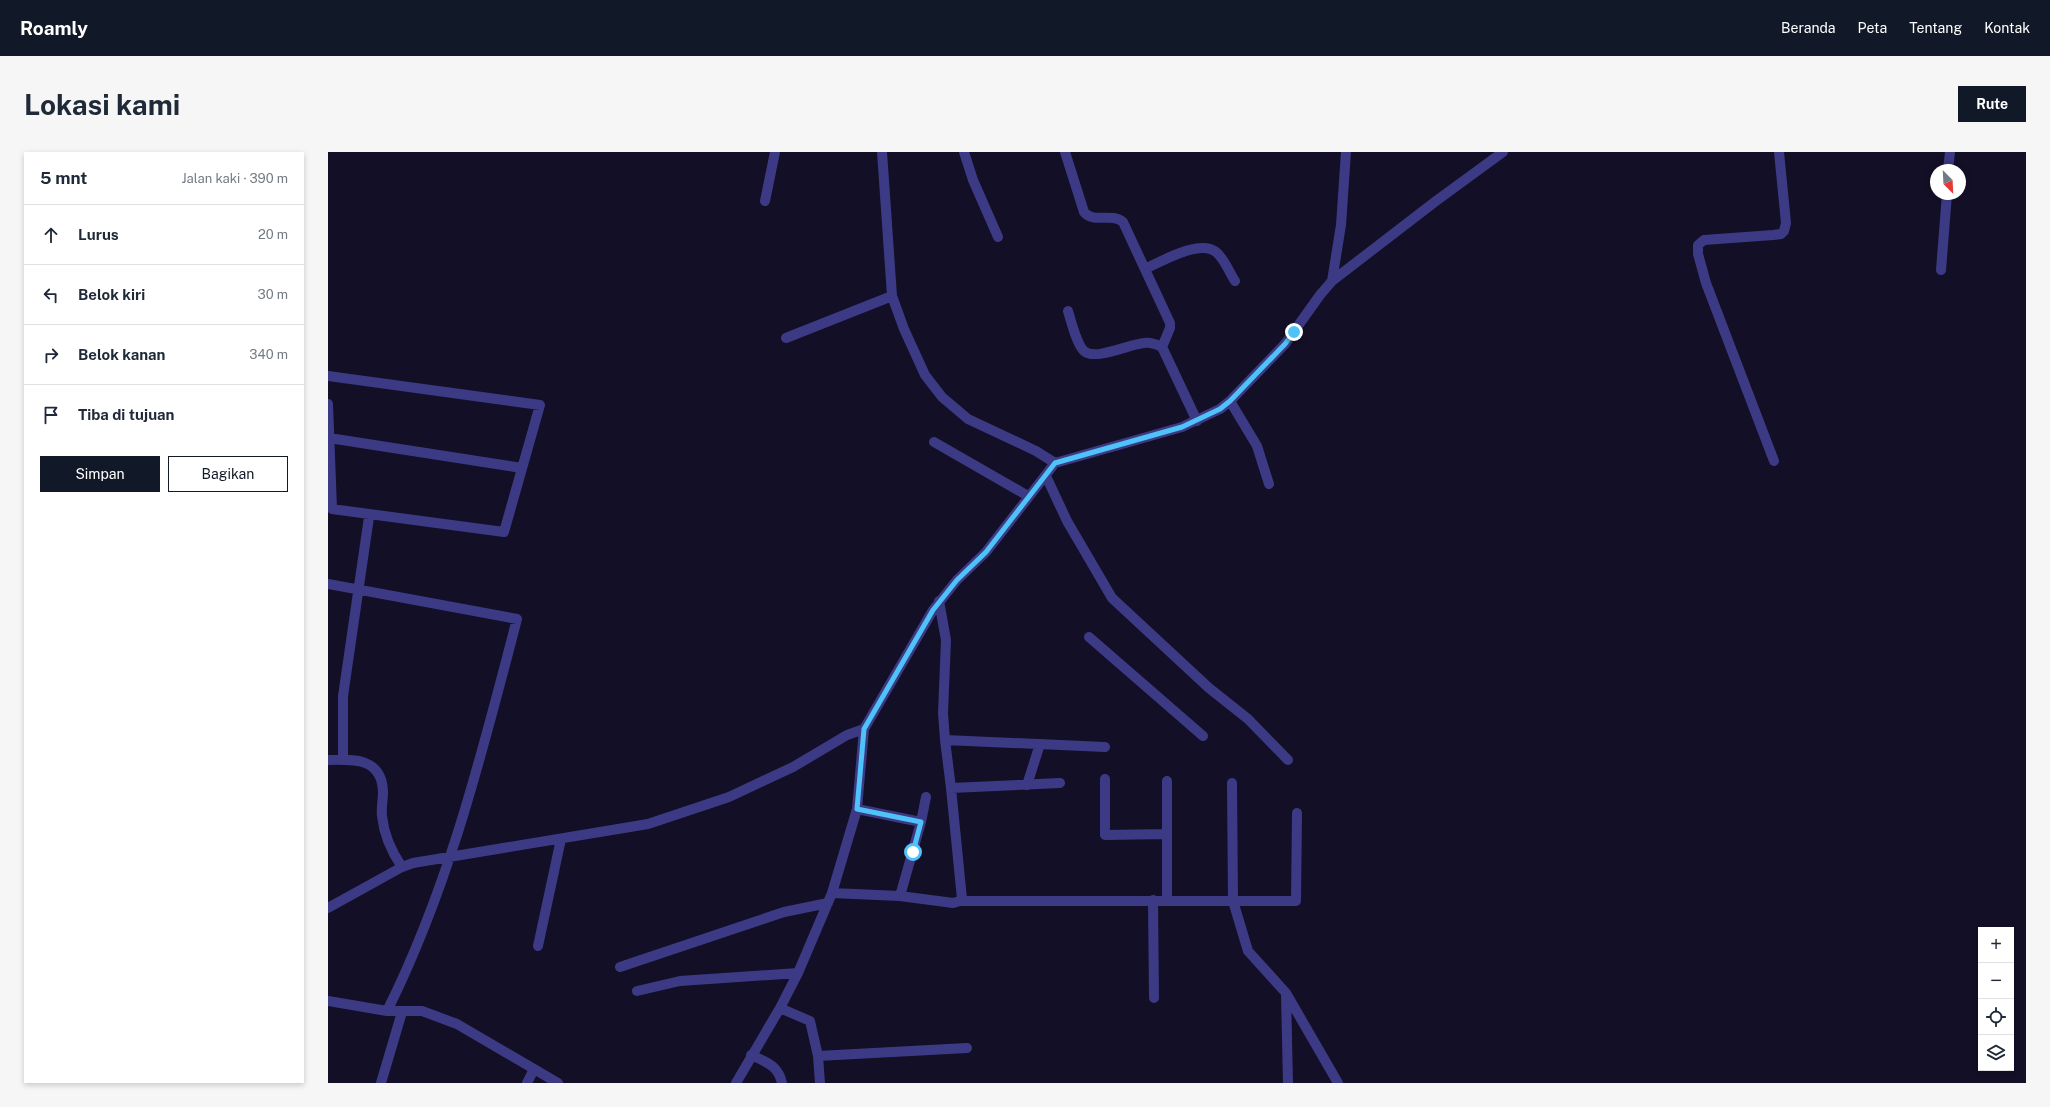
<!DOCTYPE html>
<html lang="id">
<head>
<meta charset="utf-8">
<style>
  :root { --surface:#fff; --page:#f6f6f7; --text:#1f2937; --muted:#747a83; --line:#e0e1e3; --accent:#111827 }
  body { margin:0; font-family:"Public Sans",sans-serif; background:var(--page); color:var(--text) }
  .controls { position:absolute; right:12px; bottom:12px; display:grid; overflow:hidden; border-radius:0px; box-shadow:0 2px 6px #0003 }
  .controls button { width:36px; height:36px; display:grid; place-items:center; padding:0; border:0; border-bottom:1px solid var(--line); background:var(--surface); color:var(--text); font:20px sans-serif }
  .compass { position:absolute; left:1602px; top:12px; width:36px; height:36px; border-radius:50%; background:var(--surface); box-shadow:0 2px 6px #0003; rotate:156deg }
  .stop { position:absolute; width:12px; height:12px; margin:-9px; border:3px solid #4fc3f7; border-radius:50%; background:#fff }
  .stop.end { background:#4fc3f7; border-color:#fff; box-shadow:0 1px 4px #0008 }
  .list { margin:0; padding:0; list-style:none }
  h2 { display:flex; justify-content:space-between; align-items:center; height:52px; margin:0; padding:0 16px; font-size:17px }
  h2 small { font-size:13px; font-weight:400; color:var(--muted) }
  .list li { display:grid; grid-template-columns:26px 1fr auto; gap:12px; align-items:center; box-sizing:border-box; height:60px; padding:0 16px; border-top:1px solid var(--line) }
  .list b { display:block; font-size:15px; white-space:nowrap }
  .list em { font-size:13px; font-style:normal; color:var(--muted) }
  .actions { display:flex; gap:8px; padding:12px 16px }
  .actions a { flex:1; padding:9px 0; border:1px solid var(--accent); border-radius:0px; text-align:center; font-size:14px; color:var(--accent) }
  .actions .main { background:var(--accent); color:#fff }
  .icon { flex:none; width:22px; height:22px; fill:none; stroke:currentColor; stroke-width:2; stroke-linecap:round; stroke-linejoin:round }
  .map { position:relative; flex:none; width:1698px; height:931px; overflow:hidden; border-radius:0px }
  header { display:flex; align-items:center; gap:24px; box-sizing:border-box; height:56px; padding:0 20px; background:var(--accent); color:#fff }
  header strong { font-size:19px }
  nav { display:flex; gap:22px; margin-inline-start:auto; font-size:14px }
  .intro { display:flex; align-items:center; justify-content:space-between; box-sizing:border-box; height:96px; padding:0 24px }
  h1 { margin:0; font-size:28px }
  .button { padding:10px 18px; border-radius:0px; background:var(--accent); color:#fff; font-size:14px; font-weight:700 }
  main { display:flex; gap:24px; padding:0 24px }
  aside { flex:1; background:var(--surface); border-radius:0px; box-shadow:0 2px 6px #0003 }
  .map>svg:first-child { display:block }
</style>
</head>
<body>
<header>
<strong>Roamly</strong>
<nav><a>Beranda</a><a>Peta</a><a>Tentang</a><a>Kontak</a></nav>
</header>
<div class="intro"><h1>Lokasi kami</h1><a class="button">Rute</a></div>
<main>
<aside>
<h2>5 mnt<small>Jalan kaki · 390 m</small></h2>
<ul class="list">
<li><svg class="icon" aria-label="ahead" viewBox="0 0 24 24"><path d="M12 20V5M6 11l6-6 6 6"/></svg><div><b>Lurus</b></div><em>20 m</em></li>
<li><svg class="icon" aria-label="left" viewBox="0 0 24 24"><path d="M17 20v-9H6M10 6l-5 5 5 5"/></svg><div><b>Belok kiri</b></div><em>30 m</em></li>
<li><svg class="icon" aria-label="right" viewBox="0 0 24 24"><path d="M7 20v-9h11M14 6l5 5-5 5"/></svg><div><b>Belok kanan</b></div><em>340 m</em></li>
<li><svg class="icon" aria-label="arrive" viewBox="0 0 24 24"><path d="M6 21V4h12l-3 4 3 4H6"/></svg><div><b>Tiba di tujuan</b></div></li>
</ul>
<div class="actions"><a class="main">Simpan</a><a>Bagikan</a></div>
</aside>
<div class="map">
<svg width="1698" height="931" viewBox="0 0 1698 931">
  <rect width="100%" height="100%" fill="#130f26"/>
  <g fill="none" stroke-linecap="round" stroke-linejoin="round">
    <path stroke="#3d3a85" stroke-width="10" d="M636 0 645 28 670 85
      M737 0 756 60C766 72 783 60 795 70L842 171V176L834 195 869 269
      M1620 18 1622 0
      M437 49 447 0
      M817 117C834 109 872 87 888 100 896 106 901 120 907 129
      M1613 118 1619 42
      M1004 129 1013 73 1018 0
      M740 159C743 169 749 193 756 199 767 209 802 192 816 191 822 190 828 192 834 195
      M458 186 564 144
      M0 224 212 253 176 380 4 357 0 252
      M902 249 929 294 941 332
      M1 286 194 316
      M606 290 700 344
      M1446 309 1378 131 1370 102V93L1376 88 1445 83 1453 82 1456 79 1458 71 1451 0
      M727 311 854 275 892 257 902 249 957 192 992 143 1004 129 1108 49 1175 0
      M718 324 739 369 784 446 881 536 920 567 960 608
      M0 432 189 467C154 601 121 735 59 859
      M761 485 875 584
      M617 588 777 595
      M15 607V544L41 365
      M0 608C26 607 54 606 55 640 55 648 53 656 54 664 56 684 63 699 74 715
      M777 627V683L839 682
      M839 629V748
      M904 631 905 749 920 799 958 841 1010 931
      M699 633 712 592
      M623 636 732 631
      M529 657 593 670
      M504 741 572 744 625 751 632 749 634 747 623 636 617 588 615 561 618 488 611 449
      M572 744 593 670 598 645
      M825 748 826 846
      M632 749H968L969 661
      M0 756 74 715 85 711 320 672 401 645 465 615 519 583 536 577
      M210 794 233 687
      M292 815 456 760 500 751
      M309 839 352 829 470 821
      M958 843 960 931
      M0 849 59 859H94L129 872 230 931
      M452 856 482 869 490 904 492 931
      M423 903C438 910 450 913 454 931
      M490 904 639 896
      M53 931 74 860
      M199 931 206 917
      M408 931 452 856 470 821 504 741 529 657 536 577 605 458 629 428 658 400 727 311 708 299 640 267 614 245 597 223 576 177 564 144 554 0"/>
  </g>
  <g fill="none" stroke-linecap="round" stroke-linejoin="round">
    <path stroke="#4fc3f7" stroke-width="5" d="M585 700 593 670 529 657 536 577 605 458 629 428 658 400 727 311 854 275 892 257 902 249 957 192 966 180"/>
  </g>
</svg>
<div class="controls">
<button>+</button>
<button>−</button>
<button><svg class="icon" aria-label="locate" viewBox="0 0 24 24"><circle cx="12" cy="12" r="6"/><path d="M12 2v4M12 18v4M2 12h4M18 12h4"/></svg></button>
<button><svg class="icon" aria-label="layers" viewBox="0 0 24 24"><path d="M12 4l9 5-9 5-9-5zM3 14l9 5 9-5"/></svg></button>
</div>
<svg class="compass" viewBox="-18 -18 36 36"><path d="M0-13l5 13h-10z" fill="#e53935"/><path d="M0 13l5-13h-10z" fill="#747a83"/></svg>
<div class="stop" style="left:585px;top:700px"></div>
<div class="stop end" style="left:966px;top:180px"></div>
</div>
</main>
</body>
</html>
